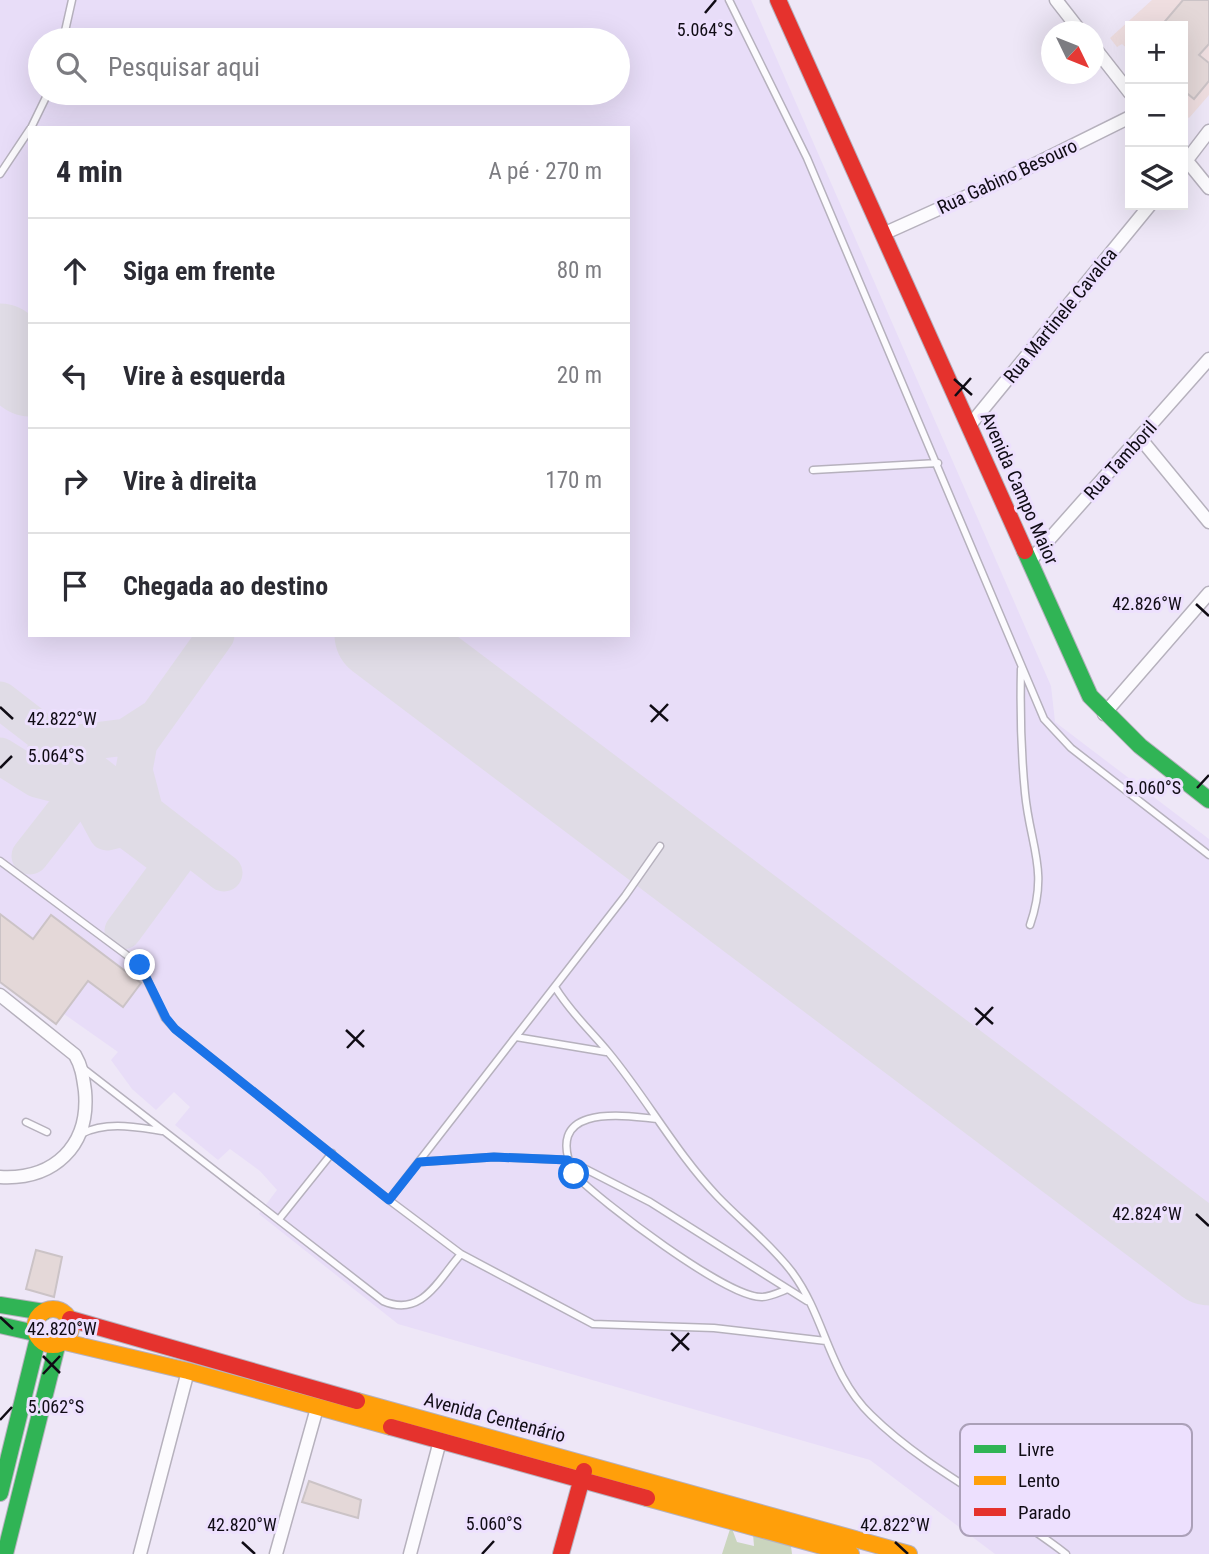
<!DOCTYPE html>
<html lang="pt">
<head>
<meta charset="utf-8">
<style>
  :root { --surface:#fff; --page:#f7f7f7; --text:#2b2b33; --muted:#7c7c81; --line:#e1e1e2 }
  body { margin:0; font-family:"Roboto Condensed",sans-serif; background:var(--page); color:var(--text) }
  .controls { position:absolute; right:21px; top:21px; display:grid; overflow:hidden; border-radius:0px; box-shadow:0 7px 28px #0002 }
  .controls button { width:63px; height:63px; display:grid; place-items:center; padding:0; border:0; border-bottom:2px solid var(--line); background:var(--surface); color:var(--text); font:35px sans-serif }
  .compass { position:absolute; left:1041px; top:21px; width:63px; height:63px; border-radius:50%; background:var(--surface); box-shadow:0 7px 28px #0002; rotate:133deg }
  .stop { position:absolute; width:21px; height:21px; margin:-16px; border:5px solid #1a73e8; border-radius:50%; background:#fff }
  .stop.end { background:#1a73e8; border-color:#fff; box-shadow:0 2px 7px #0008 }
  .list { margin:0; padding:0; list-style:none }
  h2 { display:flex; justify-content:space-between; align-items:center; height:91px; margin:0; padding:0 28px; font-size:30px }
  h2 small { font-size:23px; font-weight:400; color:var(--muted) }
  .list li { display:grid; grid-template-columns:46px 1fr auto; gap:21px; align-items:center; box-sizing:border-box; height:105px; padding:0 28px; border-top:2px solid var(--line) }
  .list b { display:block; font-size:26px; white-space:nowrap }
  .list em { font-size:23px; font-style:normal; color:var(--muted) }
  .icon { flex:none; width:38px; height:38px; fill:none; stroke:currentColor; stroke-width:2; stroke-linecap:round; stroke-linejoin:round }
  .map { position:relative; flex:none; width:1209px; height:1554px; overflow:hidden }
  .search { position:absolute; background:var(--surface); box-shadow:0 7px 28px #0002; left:28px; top:28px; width:602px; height:77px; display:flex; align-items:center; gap:18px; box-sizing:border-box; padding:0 24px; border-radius:38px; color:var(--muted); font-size:26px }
  .panel { position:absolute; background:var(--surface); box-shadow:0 7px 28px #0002; left:28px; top:126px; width:602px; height:511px; border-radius:0px }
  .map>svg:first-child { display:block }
</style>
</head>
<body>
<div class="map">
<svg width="1209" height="1554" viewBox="0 0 1209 1554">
  <rect width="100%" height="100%" fill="#eee7f7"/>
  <path fill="#e8ddf8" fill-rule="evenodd" d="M0 0H751L1051 686 1055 722 1209 839V1554H995L870 1460 398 1324 259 1214 277 1190 260 1171 230 1149 218 1160 175 1125 190 1107 174 1092 156 1110 132 1089 111 1060 118 1052 64 1014 56 1024 0 982ZM40 40H618V93H40ZM30 128H628V635H30Z"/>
  <path fill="#efdee0" d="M1152 0H1209V95L1189 118 1183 113V26H1130V51L1122 44 1117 47 1110 38Z"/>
  <path fill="#cad5be" d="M731 1526 737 1542 754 1546 753 1534 791 1546 792 1554H722Z"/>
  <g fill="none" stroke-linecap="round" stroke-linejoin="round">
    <path stroke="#e0dce6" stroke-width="37" d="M0 700 224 873
      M46 747 126 737 154 719
      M0 756 37 779 68 787 93 806 107 832 124 828 163 857
      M145 812 134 770 139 743 216 635
      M30 856 94 774
      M123 931 187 844"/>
    <path stroke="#e0dce6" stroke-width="91" d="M0 349 30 371
      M380 635 1209 1260"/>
  </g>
  <path fill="#e4d8d8" stroke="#cbc3c6" stroke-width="2" d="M1183 0H1209V44L1199 55 1209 63V81L1194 99 1183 90V26H1161Z
    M0 914 33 939 51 915 141 983 123 1007 88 981 56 1024 0 982Z
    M36 1250 62 1257 54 1297 26 1289Z
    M309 1481 361 1500 358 1518 302 1502Z"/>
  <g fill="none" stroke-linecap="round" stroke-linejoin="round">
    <defs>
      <path id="lane" d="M729 0 807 158 1044 719 1071 748 1209 855
        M63 40 72 0
        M31 128 48 93
        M0 174 30 129
        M813 470 938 463
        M1021 669C1020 711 1021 752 1025 793 1030 846 1049 870 1030 925
        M0 861 140 965 165 1018 175 1029 389 1200 625 896 660 846
        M555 987C570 1012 590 1030 609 1053 647 1099 676 1153 718 1197 743 1223 770 1243 792 1272 826 1318 828 1373 871 1415 928 1471 1004 1505 1066 1554
        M516 1037 606 1052
        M84 1069 383 1301C422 1318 438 1280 461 1254
        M657 1119C615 1114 543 1106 574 1174 601 1202 727 1298 762 1297 770 1297 780 1292 788 1289
        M26 1122 47 1132
        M81 1134C107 1121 135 1127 162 1131
        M420 1162 494 1157 568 1160 650 1202 807 1301
        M389 1200 461 1254 593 1324 714 1328 826 1341
        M280 1218 332 1153"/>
      <path id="street" d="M1056 0 1081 32
        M1094 47 1130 93
        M1183 156 1209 188
        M1183 165 1209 131
        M883 234 1003 180 1130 117
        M970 425 1150 205
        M1140 438 1209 522
        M1030 561 1209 359
        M1104 714 1209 593
        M0 995 75 1055C82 1067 83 1077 85 1091 90 1146 54 1180 0 1177
        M140 1554 188 1371
        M276 1554 317 1408
        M410 1554 440 1441"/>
      <path id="fast" d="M1025 551 1090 696 1140 746 1209 800
        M0 1305 44 1312
        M0 1325 35 1333
        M0 1493 38 1338
        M5 1554 57 1346"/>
      <path id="slow" d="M35 1327a18 18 0 1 1 36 0a18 18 0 1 1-36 0Z
        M65 1342 188 1371 391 1427
        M357 1401 909 1554
        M647 1498 851 1554"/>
      <path id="jam" d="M778 0 1025 551
        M70 1319 357 1401
        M391 1427 647 1498
        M561 1554 584 1471"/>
    </defs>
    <use href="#lane" stroke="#b6b1bd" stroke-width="9"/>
    <use href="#street" stroke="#b6b1bd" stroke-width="15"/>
    <use href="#fast" stroke="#b6b1bd" stroke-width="18"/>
    <use href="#slow" stroke="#b6b1bd" stroke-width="18"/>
    <use href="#jam" stroke="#b6b1bd" stroke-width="18"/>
    <use href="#lane" stroke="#fcfbfe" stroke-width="6"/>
    <use href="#street" stroke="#fcfbfe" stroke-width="12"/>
    <use href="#fast" stroke="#30b455" stroke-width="16"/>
    <use href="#slow" stroke="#ff9f0a" stroke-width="16"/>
    <use href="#jam" stroke="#e5322d" stroke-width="16"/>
  </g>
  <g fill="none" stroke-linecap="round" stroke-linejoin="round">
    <path stroke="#1a73e8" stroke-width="9" d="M140 965 166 1018 175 1029 389 1200 419 1162 494 1157 568 1160 574 1174"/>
  </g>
  <path fill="none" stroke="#100c15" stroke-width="2.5" d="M705 13 716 0M954 379 972 395M955 396 971 378M1196 604 1209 616M650 705 668 721M0 707 13 719M651 722 668 704M0 768 12 756M1197 788 1209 775M975 1008 993 1024M976 1025 993 1007M346 1030 364 1047M347 1048 364 1030M1196 1214 1209 1226M0 1317 13 1329M671 1333 689 1350M672 1351 689 1333M43 1356 60 1373M43 1374 60 1356M0 1420 12 1407M242 1542 255 1554M895 1542 908 1554M482 1554 494 1541"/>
  <g text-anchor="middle" stroke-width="6" stroke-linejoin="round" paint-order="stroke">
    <g font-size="19" fill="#100c15" stroke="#ede0fe">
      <text transform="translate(1007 176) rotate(-25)" y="7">Rua Gabino Besouro</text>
      <text transform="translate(1060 315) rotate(-51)" y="7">Rua Martinele Cavalca</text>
      <text transform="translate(1120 460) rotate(-48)" y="7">Rua Tamboril</text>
      <text transform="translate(1020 488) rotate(66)" y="7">Avenida Campo Maior</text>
      <text transform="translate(495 1417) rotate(15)" y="7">Avenida Centenário</text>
    </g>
  </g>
  <rect x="960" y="1424" width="232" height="112" rx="10" fill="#ede0fe" stroke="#aba0b8" stroke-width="2"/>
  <rect x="974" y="1445" width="32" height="8" fill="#30b455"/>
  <rect x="974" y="1476" width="32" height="9" fill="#ff9f0a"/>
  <rect x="974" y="1508" width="32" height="8" fill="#e5322d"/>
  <g font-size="19" fill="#100c15">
    <text x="1018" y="1456">Livre</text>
    <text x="1018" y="1487">Lento</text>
    <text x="1018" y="1519">Parado</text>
  </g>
  <g font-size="18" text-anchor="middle" fill="#100c15" stroke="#ede0fe" stroke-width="6" stroke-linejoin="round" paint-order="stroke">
    <text x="705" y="36">5.064°S</text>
    <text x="1147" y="610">42.826°W</text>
    <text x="62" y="725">42.822°W</text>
    <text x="56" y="762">5.064°S</text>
    <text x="1153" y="794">5.060°S</text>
    <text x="1147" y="1220">42.824°W</text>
    <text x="62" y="1335">42.820°W</text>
    <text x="56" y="1413">5.062°S</text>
    <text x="494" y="1530">5.060°S</text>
    <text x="242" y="1531">42.820°W</text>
    <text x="895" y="1531">42.822°W</text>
  </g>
</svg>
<div class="controls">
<button>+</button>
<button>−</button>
<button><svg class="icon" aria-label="layers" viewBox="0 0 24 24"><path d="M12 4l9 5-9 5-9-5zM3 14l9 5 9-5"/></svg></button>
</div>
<svg class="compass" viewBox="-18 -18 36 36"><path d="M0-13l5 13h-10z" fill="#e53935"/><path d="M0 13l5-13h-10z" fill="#7c7c81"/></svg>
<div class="stop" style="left:574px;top:1174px"></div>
<div class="stop end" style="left:140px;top:965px"></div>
<div class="search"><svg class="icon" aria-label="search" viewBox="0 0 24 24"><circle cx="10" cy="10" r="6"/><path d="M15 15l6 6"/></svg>Pesquisar aqui</div>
<section class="panel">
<h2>4 min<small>A pé · 270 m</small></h2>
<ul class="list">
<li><svg class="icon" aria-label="ahead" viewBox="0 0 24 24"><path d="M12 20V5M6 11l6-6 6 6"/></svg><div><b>Siga em frente</b></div><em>80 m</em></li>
<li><svg class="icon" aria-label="left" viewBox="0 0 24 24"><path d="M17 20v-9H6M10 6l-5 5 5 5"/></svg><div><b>Vire à esquerda</b></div><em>20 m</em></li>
<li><svg class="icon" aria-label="right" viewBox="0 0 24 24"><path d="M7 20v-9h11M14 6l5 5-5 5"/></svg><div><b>Vire à direita</b></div><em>170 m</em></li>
<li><svg class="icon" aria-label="arrive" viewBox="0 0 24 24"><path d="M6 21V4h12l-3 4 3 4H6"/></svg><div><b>Chegada ao destino</b></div></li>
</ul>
</section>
</div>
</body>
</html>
